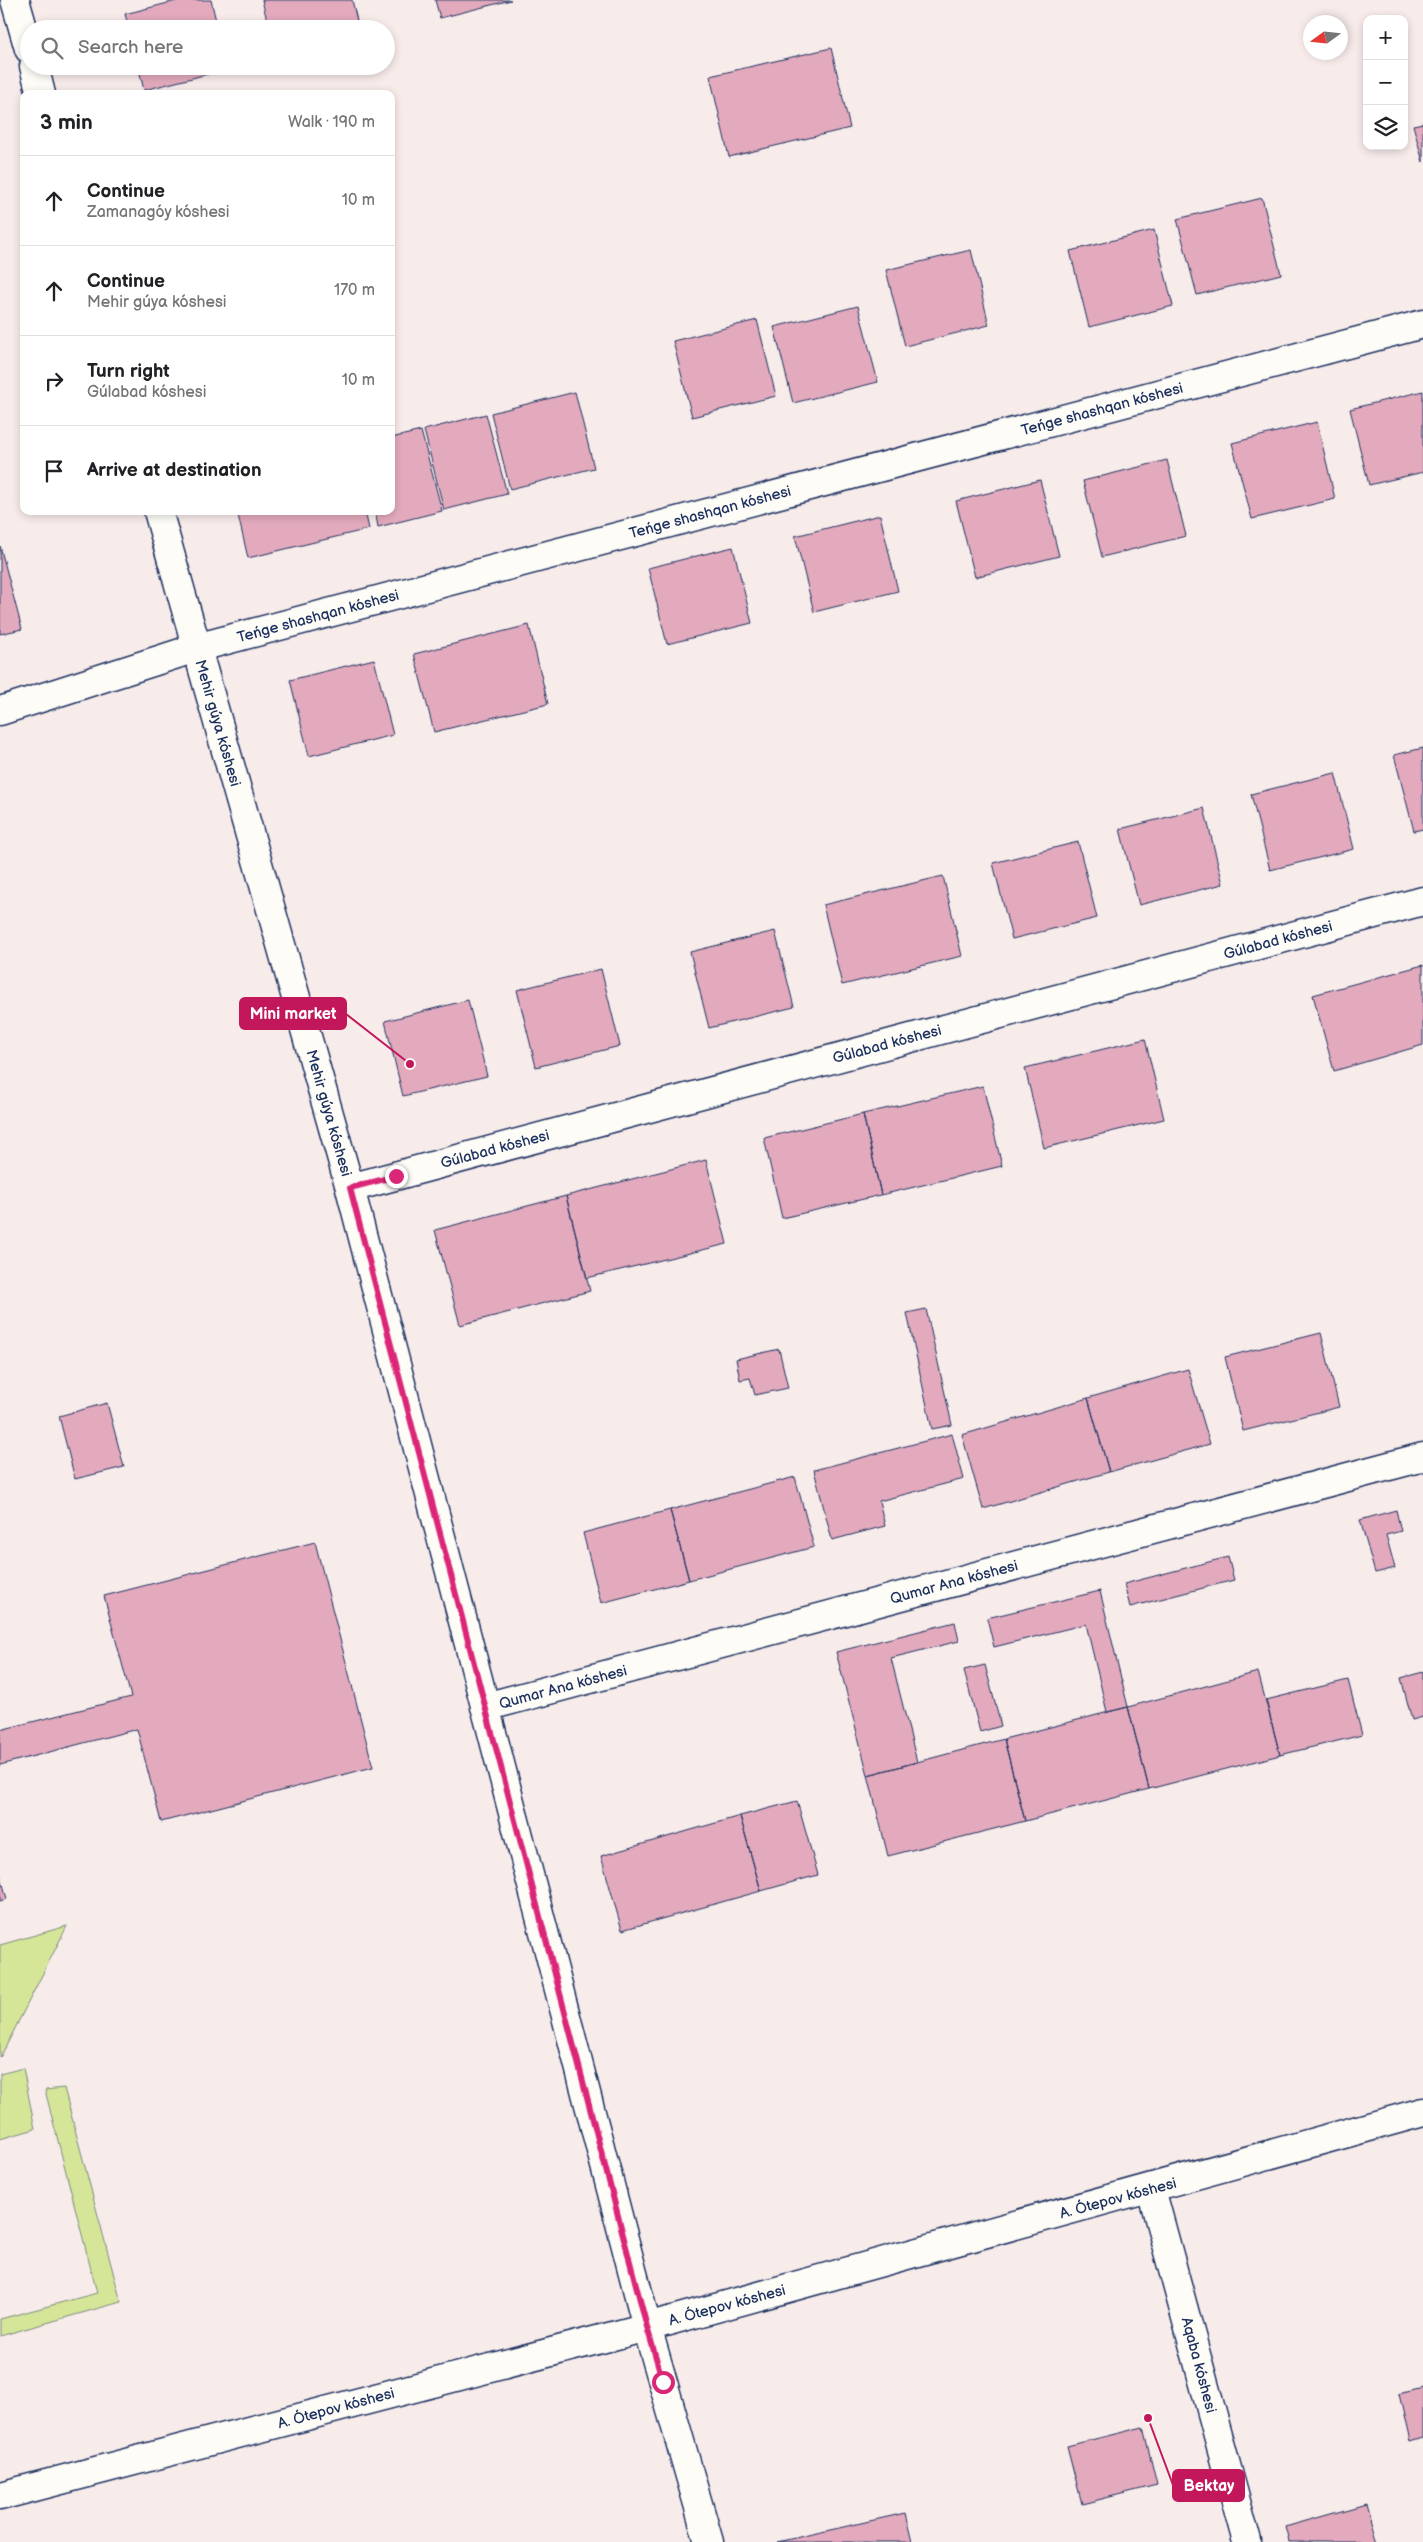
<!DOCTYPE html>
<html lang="en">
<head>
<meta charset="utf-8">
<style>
  :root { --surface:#fff; --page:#f2f2f2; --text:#202124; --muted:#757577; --line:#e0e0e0 }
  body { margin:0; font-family:"Balsamiq Sans",sans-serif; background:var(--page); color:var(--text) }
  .controls { position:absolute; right:15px; top:15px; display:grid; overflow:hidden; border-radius:10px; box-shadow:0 2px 8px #0003 }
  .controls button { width:45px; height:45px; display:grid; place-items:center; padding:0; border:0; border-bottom:1px solid var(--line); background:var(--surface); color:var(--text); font:25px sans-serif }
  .compass { position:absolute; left:1303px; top:15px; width:45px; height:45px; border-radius:50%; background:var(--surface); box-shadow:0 2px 8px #0003; rotate:255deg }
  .stop { position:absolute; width:15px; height:15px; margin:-11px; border:4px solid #db2777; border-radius:50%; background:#fff }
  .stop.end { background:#db2777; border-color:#fff; box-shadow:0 1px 5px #0008 }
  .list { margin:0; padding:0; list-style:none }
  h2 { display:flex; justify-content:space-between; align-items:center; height:65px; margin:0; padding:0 20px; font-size:21px }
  h2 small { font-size:16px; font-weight:400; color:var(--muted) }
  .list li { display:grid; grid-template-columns:32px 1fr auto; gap:15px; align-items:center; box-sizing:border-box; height:90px; padding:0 20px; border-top:1px solid var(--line) }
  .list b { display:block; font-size:19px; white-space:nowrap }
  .list p { margin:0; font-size:16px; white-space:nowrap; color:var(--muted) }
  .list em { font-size:16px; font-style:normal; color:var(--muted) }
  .icon { flex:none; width:28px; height:28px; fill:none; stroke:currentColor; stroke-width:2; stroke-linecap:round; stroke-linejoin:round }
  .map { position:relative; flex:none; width:1423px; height:2542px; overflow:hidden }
  .search { position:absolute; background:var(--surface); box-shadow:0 2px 8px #0003; left:20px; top:20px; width:375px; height:55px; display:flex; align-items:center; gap:12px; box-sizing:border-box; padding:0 18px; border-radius:28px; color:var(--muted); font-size:19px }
  .panel { position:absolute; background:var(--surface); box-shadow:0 2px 8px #0003; left:20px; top:90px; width:375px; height:425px; border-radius:10px }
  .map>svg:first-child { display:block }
</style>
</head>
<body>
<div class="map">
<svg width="1423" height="2542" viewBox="0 0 1423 2542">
  <rect width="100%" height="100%" fill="#f8eceb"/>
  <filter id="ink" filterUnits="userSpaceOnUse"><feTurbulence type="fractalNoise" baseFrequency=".02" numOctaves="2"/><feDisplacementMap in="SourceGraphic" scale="10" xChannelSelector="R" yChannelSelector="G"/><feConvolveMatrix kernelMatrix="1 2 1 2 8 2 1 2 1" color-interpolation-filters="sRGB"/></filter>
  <g filter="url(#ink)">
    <path fill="#d6e699" stroke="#788a7c" d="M67 1926 1 2056 0 2057V1945Z
      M23 2068 35 2129 0 2139V2074Z
      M64 2088 121 2302 0 2336V2319L97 2293 45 2090Z"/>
    <path fill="#e3aabd" stroke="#1b2f5e" d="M180 0H211L218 29H129L125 14Z
      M262 0H352L359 29H269Z
      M435 0H511L440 18Z
      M831 48 850 128 729 157 710 76Z
      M138 66H228V69L144 90Z
      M1423 123V162L1413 125Z
      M1262 198 1281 274 1197 295 1177 219Z
      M1154 230 1173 306 1089 327 1070 251Z
      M971 250 989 325 905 346 886 270Z
      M858 306 878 382 793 403 774 327Z
      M757 320 776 396 692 417 673 341Z
      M1423 391V472L1369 485 1350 409Z
      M575 392 594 468 510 489 491 413Z
      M486 414 507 494 444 510 424 430Z
      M1317 422 1335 499 1252 519 1232 443Z
      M421 431 442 511 378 527 375 511H391V438Z
      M1167 460 1186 536 1102 557 1083 481Z
      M1040 480 1059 556 975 577 956 501Z
      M237 511H365L369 529 248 558Z
      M880 515 898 591 814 612 795 536Z
      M0 546 22 629 0 634Z
      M733 547 752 623 667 644 648 568Z
      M529 625 548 704 434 732 414 654Z
      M374 659 393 735 309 756 290 680Z
      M1423 748V829L1414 831 1394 755Z
      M1335 773 1354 849 1270 870 1251 794Z
      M1204 808 1223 884 1139 905 1120 829Z
      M1078 842 1097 918 1012 939 993 863Z
      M943 876 962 956 842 985 823 905Z
      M775 931 794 1007 709 1028 690 952Z
      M1423 965V1045L1334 1071 1313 995Z
      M601 969 620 1046 536 1067 517 990Z
      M468 1000 487 1076 403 1096 385 1021Z
      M1145 1039 1164 1119 1044 1148 1025 1068Z
      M983 1086 1002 1166 881 1195 863 1114Z
      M863 1114 881 1195 782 1218 764 1138Z
      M706 1160 727 1244 587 1278 566 1196Z
      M566 1196 590 1291 460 1325 435 1230Z
      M926 1309 952 1425 932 1429 907 1313Z
      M1321 1333 1339 1407 1243 1431 1225 1357Z
      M779 1349 788 1388 755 1395 750 1378 740 1380 736 1359Z
      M1188 1369 1210 1444 1109 1472 1088 1398Z
      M1088 1398 1109 1472 983 1509 962 1435Z
      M107 1403 124 1467 75 1479 59 1416Z
      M952 1434 964 1479 879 1501 885 1526 832 1540 814 1470Z
      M795 1477 814 1547 689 1580 670 1510Z
      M670 1510 689 1580 601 1603 583 1533Z
      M1396 1510 1401 1531 1386 1535 1395 1568 1375 1573 1360 1520Z
      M315 1542 373 1767 161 1822 137 1729 0 1765V1730L131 1697 104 1596Z
      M1228 1557 1234 1580 1130 1607 1124 1584Z
      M1100 1591 1128 1707 1107 1712 1086 1624 994 1647 987 1618Z
      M955 1622 959 1641 891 1658 917 1762 868 1775 836 1652Z
      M985 1665 1001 1726 980 1732 964 1670Z
      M1258 1672 1280 1755 1149 1789 1128 1707Z
      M1423 1672V1717L1412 1720 1401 1678Z
      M1348 1680 1362 1735 1280 1755 1266 1700Z
      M1128 1707 1149 1789 1025 1821 1004 1739Z
      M1004 1739 1025 1821 888 1856 868 1775Z
      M797 1801 818 1875 761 1891 740 1816Z
      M740 1816 761 1891 622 1930 601 1856Z
      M0 1873 7 1899 0 1901Z
      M1423 2388V2438L1410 2442 1399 2394Z
      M1143 2427 1157 2485 1082 2504 1067 2446Z
      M1366 2504 1377 2542H1289L1285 2527Z
      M905 2513 912 2542H777Z"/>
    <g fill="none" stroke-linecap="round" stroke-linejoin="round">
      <defs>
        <path id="minor" d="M15 0 29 49
          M34 66 41 94
          M158 511 350 1188 647 2327 709 2542
          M0 711 196 648 1423 324
          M350 1188 1423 901
          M485 1707 1423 1457
          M1151 2189 1247 2542"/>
        <path id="secondary" d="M0 2496 647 2327 1423 2112"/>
      </defs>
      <use href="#minor" stroke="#1b2f5e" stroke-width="31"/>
      <use href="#secondary" stroke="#1b2f5e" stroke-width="31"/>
      <use href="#minor" stroke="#fdfcf7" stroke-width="28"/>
      <use href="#secondary" stroke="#fdfcf7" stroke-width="28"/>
    </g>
  </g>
  <g fill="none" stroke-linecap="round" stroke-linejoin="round" filter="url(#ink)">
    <path stroke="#db2777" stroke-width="6" d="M396 1176 350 1188 647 2327 663 2382"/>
  </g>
  <g text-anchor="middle" stroke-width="4" stroke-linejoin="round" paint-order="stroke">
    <g font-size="15" fill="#1b2f5e" stroke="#fdfcf7">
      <text transform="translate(1102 409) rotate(-15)" y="5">Teńge shashqan kóshesi</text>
      <text transform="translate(710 512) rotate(-15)" y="5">Teńge shashqan kóshesi</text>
      <text transform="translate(318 616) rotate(-15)" y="5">Teńge shashqan kóshesi</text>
      <text transform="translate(218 723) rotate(74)" y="5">Mehir gúyа kóshesi</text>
      <text transform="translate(1278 940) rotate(-15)" y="5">Gúlabad kóshesi</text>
      <text transform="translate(887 1044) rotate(-15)" y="5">Gúlabad kóshesi</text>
      <text transform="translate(329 1113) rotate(74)" y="5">Mehir gúyа kóshesi</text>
      <text transform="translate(495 1149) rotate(-15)" y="5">Gúlabad kóshesi</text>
      <text transform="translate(954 1582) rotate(-15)" y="5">Qumar Ana kóshesi</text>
      <text transform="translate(563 1687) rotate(-15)" y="5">Qumar Ana kóshesi</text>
      <text transform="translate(1118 2198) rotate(-15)" y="5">A. Ótepov kóshesi</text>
      <text transform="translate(727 2305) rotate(-15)" y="5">A. Ótepov kóshesi</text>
      <text transform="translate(1199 2365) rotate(75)" y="5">Aqaba kóshesi</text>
      <text transform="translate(336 2408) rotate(-15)" y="5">A. Ótepov kóshesi</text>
    </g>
  </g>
  <path fill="none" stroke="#c2185b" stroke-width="2" d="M410 1064L346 1014M1148 2418L1173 2485"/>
  <g fill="#c2185b" stroke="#fdfcf7" stroke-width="2">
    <circle cx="410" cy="1064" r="5"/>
    <circle cx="1148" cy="2418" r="5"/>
  </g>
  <g fill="#c2185b" stroke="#c2185b" stroke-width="2">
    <rect x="240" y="998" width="106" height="31" rx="5"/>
    <rect x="1173" y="2470" width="71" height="31" rx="5"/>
  </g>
  <g font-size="16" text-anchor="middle" font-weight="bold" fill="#fff">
    <text x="293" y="1019">Mini market</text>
    <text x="1209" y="2491">Bektay</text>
  </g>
</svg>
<div class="controls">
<button>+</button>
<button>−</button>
<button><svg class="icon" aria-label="layers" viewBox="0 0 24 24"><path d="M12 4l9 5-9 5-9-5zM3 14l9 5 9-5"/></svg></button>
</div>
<svg class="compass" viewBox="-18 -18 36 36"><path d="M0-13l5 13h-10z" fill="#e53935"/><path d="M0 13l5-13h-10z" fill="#757577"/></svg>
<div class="stop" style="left:663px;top:2382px"></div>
<div class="stop end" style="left:396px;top:1176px"></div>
<div class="search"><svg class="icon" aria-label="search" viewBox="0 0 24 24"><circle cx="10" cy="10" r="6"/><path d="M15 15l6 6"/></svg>Search here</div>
<section class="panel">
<h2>3 min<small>Walk · 190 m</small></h2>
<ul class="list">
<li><svg class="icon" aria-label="ahead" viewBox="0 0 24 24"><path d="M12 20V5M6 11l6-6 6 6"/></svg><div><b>Continue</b><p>Zamanagóy kóshesi</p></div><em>10 m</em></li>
<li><svg class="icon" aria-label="ahead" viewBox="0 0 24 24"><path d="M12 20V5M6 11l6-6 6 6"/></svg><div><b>Continue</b><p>Mehir gúyа kóshesi</p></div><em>170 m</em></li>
<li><svg class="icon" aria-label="right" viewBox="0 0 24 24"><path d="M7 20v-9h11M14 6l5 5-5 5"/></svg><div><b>Turn right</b><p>Gúlabad kóshesi</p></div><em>10 m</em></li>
<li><svg class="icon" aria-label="arrive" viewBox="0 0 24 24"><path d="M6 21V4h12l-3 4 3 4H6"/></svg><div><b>Arrive at destination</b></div></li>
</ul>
</section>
</div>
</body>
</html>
